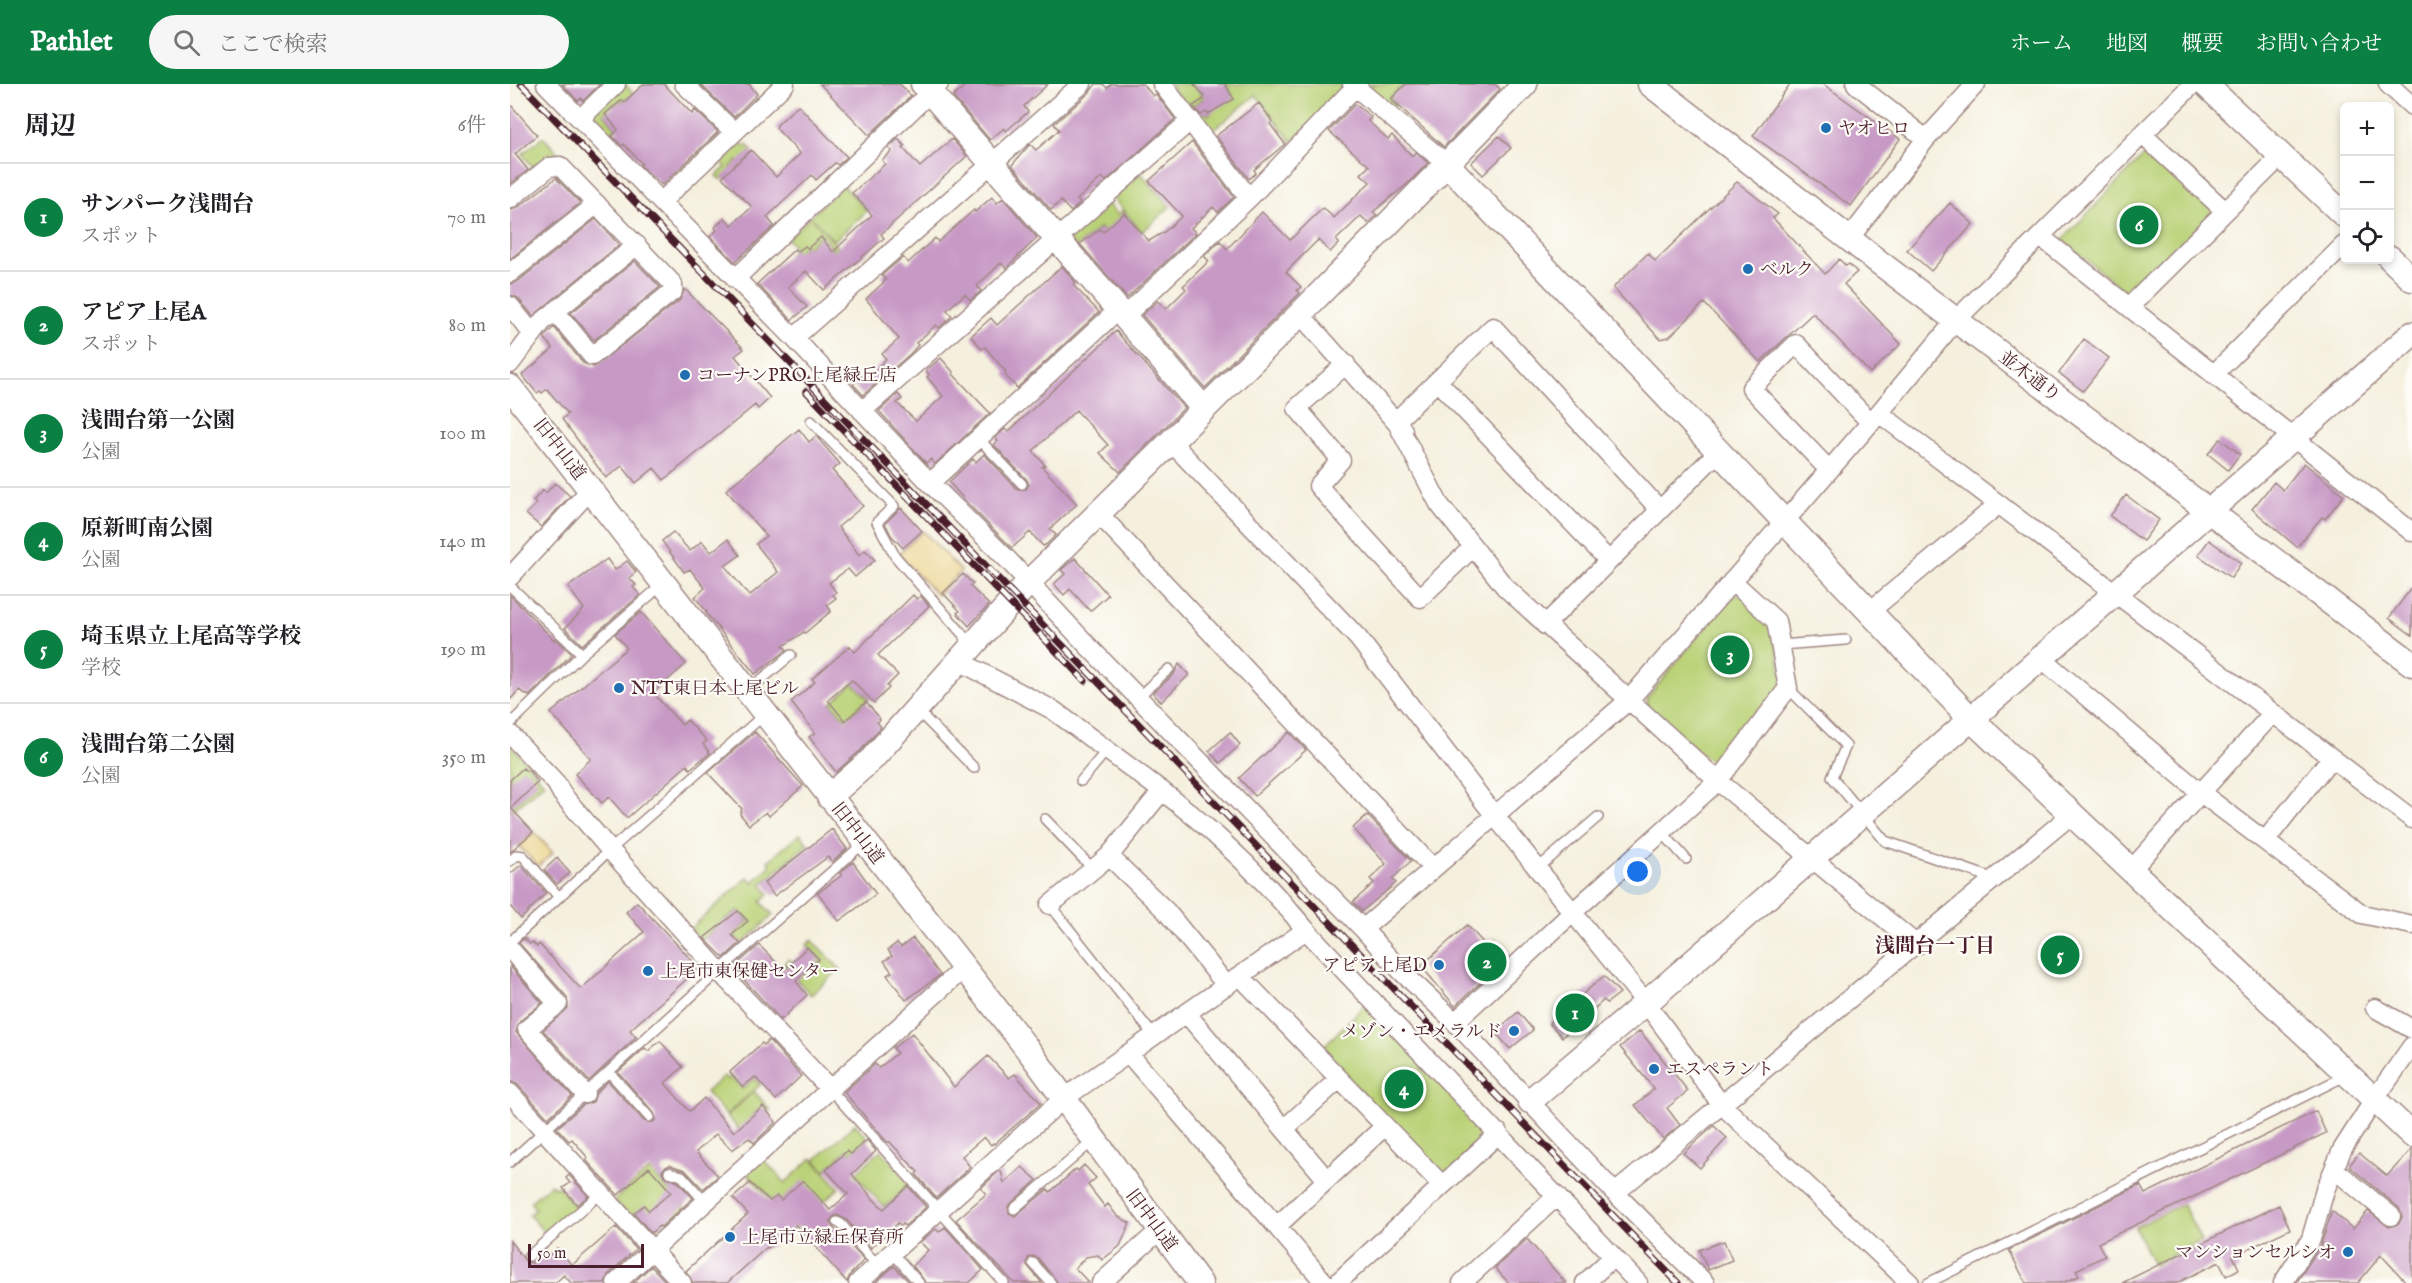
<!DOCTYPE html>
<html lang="ja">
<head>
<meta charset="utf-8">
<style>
  :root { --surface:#fff; --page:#f6f6f6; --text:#202124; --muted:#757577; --line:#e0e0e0; --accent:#0b8043 }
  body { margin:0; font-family:"IM FELL English","Noto Serif JP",serif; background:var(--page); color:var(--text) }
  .controls { position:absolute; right:18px; top:18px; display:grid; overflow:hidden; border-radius:9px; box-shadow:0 3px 9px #0003 }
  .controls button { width:54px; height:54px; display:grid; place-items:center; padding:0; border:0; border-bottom:2px solid var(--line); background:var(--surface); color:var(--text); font:30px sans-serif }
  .scale { position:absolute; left:18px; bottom:15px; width:116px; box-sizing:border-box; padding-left:6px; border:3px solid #4a1f2b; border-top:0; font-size:16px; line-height:21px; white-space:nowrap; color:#4a1f2b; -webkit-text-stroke:4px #fdfcf7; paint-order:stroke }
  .you { position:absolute; left:1128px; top:788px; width:21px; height:21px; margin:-15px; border:4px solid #fff; border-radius:50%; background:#1a73e8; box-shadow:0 0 0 9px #1a73e833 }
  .badge { display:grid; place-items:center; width:39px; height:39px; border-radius:50%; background:var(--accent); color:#fff; font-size:20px; font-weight:700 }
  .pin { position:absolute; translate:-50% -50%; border:3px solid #fff; box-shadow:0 2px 6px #0006 }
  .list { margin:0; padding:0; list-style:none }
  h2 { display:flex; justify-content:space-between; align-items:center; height:78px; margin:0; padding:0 24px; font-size:26px }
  h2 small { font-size:20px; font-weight:400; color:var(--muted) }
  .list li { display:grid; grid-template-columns:39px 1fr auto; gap:18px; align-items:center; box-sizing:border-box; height:108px; padding:0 24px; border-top:2px solid var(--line) }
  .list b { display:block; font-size:22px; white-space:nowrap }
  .list p { margin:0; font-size:20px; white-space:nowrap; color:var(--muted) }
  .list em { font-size:20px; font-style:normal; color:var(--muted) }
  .icon { flex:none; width:33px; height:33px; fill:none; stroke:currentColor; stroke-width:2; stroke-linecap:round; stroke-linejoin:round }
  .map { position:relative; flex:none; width:1902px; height:1199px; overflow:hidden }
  header { display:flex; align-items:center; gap:36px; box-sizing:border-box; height:84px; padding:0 30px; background:var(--accent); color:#fff }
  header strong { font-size:28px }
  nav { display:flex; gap:33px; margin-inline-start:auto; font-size:21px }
  .search { width:420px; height:54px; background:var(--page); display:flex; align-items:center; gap:15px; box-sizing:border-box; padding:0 21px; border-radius:33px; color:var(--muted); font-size:22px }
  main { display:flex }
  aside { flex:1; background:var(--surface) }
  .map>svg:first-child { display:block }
</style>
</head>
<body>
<header>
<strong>Pathlet</strong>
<div class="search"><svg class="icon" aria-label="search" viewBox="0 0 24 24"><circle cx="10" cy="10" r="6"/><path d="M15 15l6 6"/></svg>ここで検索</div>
<nav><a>ホーム</a><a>地図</a><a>概要</a><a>お問い合わせ</a></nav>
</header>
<main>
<aside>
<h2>周辺<small>6件</small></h2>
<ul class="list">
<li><span class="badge">1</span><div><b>サンパーク浅間台</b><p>スポット</p></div><em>70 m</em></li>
<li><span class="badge">2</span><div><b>アピア上尾A</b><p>スポット</p></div><em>80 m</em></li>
<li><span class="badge">3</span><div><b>浅間台第一公園</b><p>公園</p></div><em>100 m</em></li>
<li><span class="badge">4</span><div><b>原新町南公園</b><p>公園</p></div><em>140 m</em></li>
<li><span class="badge">5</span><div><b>埼玉県立上尾高等学校</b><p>学校</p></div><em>190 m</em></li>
<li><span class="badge">6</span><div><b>浅間台第二公園</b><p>公園</p></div><em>350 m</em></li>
</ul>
</aside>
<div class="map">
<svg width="1902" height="1199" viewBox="0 0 1902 1199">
  <rect width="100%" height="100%" fill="#fdfcf7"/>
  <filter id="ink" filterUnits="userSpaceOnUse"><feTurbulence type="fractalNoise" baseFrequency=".0167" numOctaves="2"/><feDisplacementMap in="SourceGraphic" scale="12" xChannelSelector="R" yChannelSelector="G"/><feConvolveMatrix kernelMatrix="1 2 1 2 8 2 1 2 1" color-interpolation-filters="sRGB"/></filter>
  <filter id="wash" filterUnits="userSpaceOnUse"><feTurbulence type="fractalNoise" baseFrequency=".008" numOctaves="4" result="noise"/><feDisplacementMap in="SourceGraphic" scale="24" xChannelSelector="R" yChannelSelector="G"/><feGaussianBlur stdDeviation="1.35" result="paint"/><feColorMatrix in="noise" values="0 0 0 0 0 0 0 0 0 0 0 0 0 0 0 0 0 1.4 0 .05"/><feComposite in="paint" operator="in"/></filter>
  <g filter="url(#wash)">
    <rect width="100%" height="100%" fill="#f5f0de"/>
    <path fill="#bad277" stroke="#827851" stroke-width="1.5" d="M659 0H683L691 10 704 0 698 9 692 13 693 15 682 22 690 32 696 28 698 31 702 28V26L722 11 716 0H831L832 9 782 58 746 11 698 50Z
      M860 0H904V4L893 1 880 14 886 21 881 24 860 5Z
      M116 1 123 10 114 17 112 15 105 22 103 20 94 29 106 45 100 51 84 37V27Z
      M33 53 48 69 26 87 12 70Z
      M229 53 233 57 230 59 234 63 237 61 242 67 229 79 227 77 221 83 223 85 211 96 206 92 216 83 207 74Z
      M1641 64 1707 125 1618 210 1552 156Z
      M631 89 660 123 632 148 603 114Z
      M333 101 357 127 324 157 302 134 329 164 322 170 320 168 323 165 311 151 298 163 295 161 284 173 280 169 285 164 277 155Z
      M597 119 608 131 612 127 614 130 594 148 590 144 565 164 560 159 561 151Z
      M1233 511 1262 539 1275 604 1209 685 1137 622V614L1221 512Z
      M343 599 359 615 335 635 321 619Z
      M0 660 34 699 0 729Z
      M290 750 298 760 251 800 259 810 251 818 263 831 232 860 224 851 239 837 228 826 218 835 216 834 191 857 180 845 238 793 243 798 261 781 258 777Z
      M302 856 330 885 301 911 273 881 279 875 295 891 311 876 297 861Z
      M856 920 977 1044V1052L937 1090H930L811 965Z
      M214 992 218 996 221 993 232 1005 244 994 250 1001 216 1031 196 1008Z
      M244 1007 260 1026 256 1030 248 1026 229 1046 217 1032Z
      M345 1040 358 1054 340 1069 337 1066 315 1087 305 1076Z
      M371 1066 404 1103 401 1106 397 1103 393 1106 394 1108 374 1123 345 1090Z
      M251 1073 275 1099 302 1074 329 1104 286 1143 235 1087Z
      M139 1086 178 1126 144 1157 104 1116Z
      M41 1100 45 1104 48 1102 67 1125 36 1150 19 1131 26 1125 20 1118Z
      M1673 1120 1691 1157 1643 1181 1625 1143Z"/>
    <path fill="#eeda9e" stroke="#9c7c64" stroke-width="1.5" d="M413 447 451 487 427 511 388 470Z
      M24 748 43 769 28 782 9 762Z"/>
    <g id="blocks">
      <path fill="#c799c5" d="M52 0H90L73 17 71 14 68 17Z
        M134 0H154L182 30 185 26 208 48 152 101 130 81 132 80 114 60 112 62 102 52 108 46 95 30 112 16 114 18Z
        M190 0H239L247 10 224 33Z
        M310 0H390L401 12 359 51Z
        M457 0H538L514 22 518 28 496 47 494 44 480 56 443 13Z
        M586 0H593L597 4 601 0H633L643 12 646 10 665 35 596 97 592 93 567 116 570 119 561 128 551 117 541 126 502 81 520 60 526 66 549 46 544 40 579 9Z
        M684 0H715L724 15 698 30 696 28 691 31 683 22 694 15V12Z
        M896 0H985L990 5 934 63 881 15Z
        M1280 0H1313L1390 55 1341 122 1243 52Z
        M749 19 763 38 760 40 775 60 744 86 746 89 739 95 706 52Z
        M0 20 27 51 5 70 18 86 0 100Z
        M845 20 861 33 858 37 878 55 882 51 902 72 906 68 918 79 896 101 863 128 867 131 858 139 851 132 826 156 829 159 820 168 808 156 776 188 791 203 787 206 790 209 695 304 632 231 648 217 656 225 676 205 673 202 699 177 694 172 710 157 717 165 752 128 780 156 813 124 824 134 860 98 851 90 859 82 819 47Z
        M288 21 337 73 328 81 325 79 306 96 302 91 257 133 264 142 225 178 200 152 207 146 205 143 215 134 222 141 242 123 212 93 241 66 266 93 290 70 266 44 267 41Z
        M989 52 1001 64 973 91 961 79Z
        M388 55 395 62 393 64 410 83 442 55 457 72 371 150 374 154 314 206 296 187 278 203 297 223 282 236 247 200 285 165 287 168 295 162 298 164 311 153 323 168 362 131 342 109 375 80 372 76 382 67 378 64Z
        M682 58 724 113 708 128 703 123 681 144 686 149 617 214 570 160 590 145 593 148 614 129 639 157 654 148 672 132 639 97Z
        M46 94 70 119 0 175V126L7 124Z
        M1227 98 1268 130 1263 134 1315 190 1329 175 1336 182 1339 180 1347 188 1334 200 1391 260 1360 289 1303 229 1250 278 1194 219 1159 253 1150 255 1103 204 1138 169 1145 177Z
        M482 113 487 119 493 114 527 154 496 184 491 179 467 202 471 207 460 216 455 210 437 226 442 232 429 244 426 241 406 259 408 261 400 270 353 311 343 300 359 287 361 289 376 275 372 270 389 255 356 215 376 196 372 191 393 173 398 179 425 154 428 158 464 126 465 128Z
        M1440 119 1463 140 1421 187 1397 166Z
        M86 135 109 161 23 232 8 214 0 211V200L7 198Z
        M125 177 150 203 84 256 61 229Z
        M552 182 566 199 563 201 589 228 507 304 495 291 496 288 475 263 472 265 461 252 481 234 487 241Z
        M175 205 234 265 225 272 260 314 248 325 245 321 154 396 144 384 126 399 112 382 96 394 52 335 58 330 37 305 32 309 30 307 27 309 12 291 43 265 34 253 44 243 73 279 84 283 170 216Z
        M606 247 674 324 610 388 590 369 598 361 566 326 523 367 535 381 532 383 567 420 540 445 546 451 537 460 533 462 520 448 502 464 458 420 439 398 463 375 466 378 474 370 507 405H516L519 401 517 396 484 361 488 357 485 354 495 345 498 348Z
        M1574 255 1599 274 1573 307 1549 289Z
        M431 274 444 289 443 290 480 329 425 380 421 375 416 379 369 327 388 310 392 315 387 319 406 337 433 312 417 293 419 291 416 286Z
        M289 345 299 358 306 352 330 380 322 386 353 422 328 443 349 471 355 466 365 476 345 493 338 485 319 499 326 508 323 511 326 514 317 521 321 527 295 549 294 548 273 562 277 566 245 590 196 529 197 528 185 513 195 504 180 485 174 488 152 457 163 448 180 467 192 457 201 468 218 455 230 471 215 482 239 512 268 488 246 460 256 452 216 406Z
        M1710 355 1730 370 1718 386 1698 370Z
        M1794 379 1834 411 1815 435 1812 433 1787 463 1742 425 1764 398 1773 406Z
        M45 399 60 412 31 443 16 430 26 420 23 417 33 406 36 409Z
        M1616 411 1649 436 1633 457 1600 432Z
        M391 424 412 447 393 464 381 451 375 439Z
        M1699 456 1731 479 1721 494 1688 471Z
        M565 474 598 511 580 527 560 505 554 511 544 500 555 490 551 486Z
        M97 475 105 486 117 477 126 488 119 494 126 501 123 503 130 511 72 561 55 544 74 525 58 503Z
        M453 490 463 500 460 502 479 521 459 542 447 529 450 527 433 509Z
        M1902 503V551L1879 534Z
        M0 511 44 556 45 554 62 570 19 612 9 606 0 616Z
        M403 511 407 515 411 512 419 522 368 571 388 591 377 602 379 604 364 619 342 596 318 616 335 637 356 618 368 632 370 636 367 638 371 643 352 665 326 688 299 653 305 649 281 618 305 598 302 595 340 562 345 568Z
        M131 528 176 580 143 609 172 641 177 636 197 657 193 660 200 669 180 685 177 681 117 734 99 713 92 719 65 690 81 675 41 629 117 564 105 550Z
        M669 580 679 591 651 618 643 609 664 590Z
        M245 648 293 702 259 732 256 728 239 741 230 730 232 725 198 689Z
        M720 648 730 661 710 679 699 667Z
        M779 648 796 666 745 712 729 694Z
        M13 684 16 687 18 686 28 698 1 724 23 748 0 768V696Z
        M857 731 901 777 882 795 886 799 852 827 843 818 864 799 860 795 876 780 843 744Z
        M322 745 337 765 322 778 318 773 264 812 254 799Z
        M47 774 60 789 47 800 34 786Z
        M343 778 366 810 329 837 308 809 332 791 330 789Z
        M11 781 36 809 11 835 0 822V790Z
        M127 818 189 884 120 946 126 953 79 997 33 946 58 924 57 913 9 859 14 854 20 860 22 858 27 863 29 860 71 905 134 848 116 828Z
        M228 827 238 837 222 851 230 859 214 874 194 854Z
        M957 841 977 863 982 859 996 875 945 922 911 882Z
        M403 854 430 891 396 916 377 891 382 888 374 877 382 872 378 866 387 859 391 863Z
        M249 861 274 886 297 863 309 875 286 897 297 911 271 936 223 884Z
        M0 882 32 919 10 937 6 948 62 1012 38 1034 8 1001 0 997Z
        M1094 892 1110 909 1097 919 1094 916 1052 953 1039 939Z
        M1008 928 1023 946 1000 965 985 948Z
        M1130 947 1178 1007 1157 1024 1170 1041 1153 1055 1125 1021 1144 1005 1110 963Z
        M402 949 444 1003 478 972 499 994 505 990 531 1019 484 1060 483 1059 481 1061 474 1053 452 1072 460 1083 426 1114 406 1090 408 1088 380 1058H377L334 1008 365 980 369 984 387 969 383 964Z
        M259 956 291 992 266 1016 245 993 233 1003 220 988 252 959 254 961Z
        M150 957 173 983 155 999 178 1026 180 1027 194 1014 224 1048 253 1022 266 1038 244 1059 239 1054 222 1066 206 1050 186 1068 208 1092 193 1105 175 1086 160 1081 155 1083 152 1087 154 1092 168 1098 183 1114 151 1143 149 1142 141 1149 124 1129 134 1121 139 1127 161 1108 139 1083 108 1111 76 1076 78 1074 62 1055 59 1057 47 1044 73 1021 83 1018 86 1009 98 997 134 1037 143 1038 146 1035 144 1029 108 988 135 964 138 967Z
        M1806 1027 1816 1049 1588 1159 1595 1172 1566 1186 1569 1192 1552 1199H1516L1499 1166 1630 1101 1635 1110Z
        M1204 1042 1217 1054 1190 1084 1173 1069Z
        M357 1056 366 1067 342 1090 364 1116 374 1125 398 1102 416 1123 395 1142 393 1140 391 1142 388 1139 361 1164 336 1135 327 1131 323 1133 320 1138 322 1142 354 1176 340 1191 337 1198 286 1141 265 1159 258 1164 257 1163 217 1199H183L176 1187 238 1130 223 1114 240 1099 260 1117 267 1112 271 1116 293 1096 320 1126 338 1110 316 1086 337 1067 341 1070Z
        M1902 1065V1199H1897L1871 1171 1848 1199H1786L1811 1161 1822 1127 1843 1145 1858 1127 1879 1143 1889 1140 1892 1133 1889 1124 1839 1082 1849 1069 1877 1092Z
        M574 1081 586 1094 578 1101 595 1123 598 1120 607 1132 620 1139 610 1162 592 1176 588 1171 576 1173 565 1184 579 1199H548L528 1174 522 1172 518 1174 517 1181 532 1199H504L446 1136 476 1110 471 1104 489 1087H491L494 1099 512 1083 527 1096 498 1122 499 1129 505 1132 538 1105 540 1108 566 1085 568 1087Z
        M59 1091 78 1112 67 1121 53 1104 60 1099 56 1094Z
        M1769 1121 1780 1145 1723 1172 1729 1185 1716 1192 1709 1178 1667 1199H1612Z
        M106 1143 126 1165 98 1191 95 1199H61L54 1191 45 1199H0V1157L16 1178 22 1179 31 1171 35 1175 47 1164 62 1181Z
        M435 1143 473 1186 459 1199H416L403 1182 418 1166 410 1158 426 1145 429 1148Z
        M1017 1155 1056 1199H999L985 1184Z
        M1214 1157 1222 1176 1198 1186 1189 1166Z
        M141 1182 157 1199H123Z
        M384 1182 400 1199H365Z"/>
    </g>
  </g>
  <g filter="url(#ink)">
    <use href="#blocks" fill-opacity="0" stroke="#a08884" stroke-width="1.5"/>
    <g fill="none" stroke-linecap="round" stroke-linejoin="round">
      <defs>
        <path id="lane" d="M301 337 384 422 367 438 385 472 462 561
          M469 355 512 400
          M0 502 72 570
          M1270 561 1336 556
          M1278 604 1336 662 1322 693 1375 757 1485 795
          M239 606 281 571
          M628 613 659 585
          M407 626 464 684
          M0 640 72 570 153 500
          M571 697 597 666
          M535 735 583 785
          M1152 748 1176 775
          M0 777 7 771 13 772 49 813
          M1027 785 1088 733
          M540 821 644 952
          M0 858 100 766 255 630
          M99 988 139 1033
          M319 1004 494 1199
          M0 1078 209 887 355 758
          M159 1088 172 1092 195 1118
          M504 1125 584 1056
          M327 1138 331 1140 367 1181
          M382 1168 409 1199
          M19 1172 91 1109
          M523 1179 541 1199
          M1418 1199 1837 991"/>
        <path id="street" d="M36 0 284 254 420 399 498 476 578 562 853 845 892 888 945 938 1105 1109 1195 1199
          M174 0 224 48
          M652 0 739 114
          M842 0 938 81
          M1346 0 1416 55
          M1878 0 1902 22
          M70 35 106 0
          M1633 51 1715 127
          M0 115 39 83 50 82 163 200V207L82 272 45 227
          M151 118 275 0
          M1531 153 1902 448
          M1339 155 1416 55 1466 0
          M0 189 87 120
          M225 195 429 0
          M0 222 22 249
          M1619 223 1771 72
          M790 230 893 346
          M614 233 739 114 848 0
          M284 254 572 0
          M0 280 32 238 127 161
          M836 280 787 324 831 376 808 402 910 514 963 463
          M1703 291 1834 161
          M927 297 1099 477
          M352 327 681 36
          M1369 329 1902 735
          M886 337 929 420 995 503 1208 697 1407 861
          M886 337 983 243 1150 426
          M661 358 848 554 985 732 1136 919 1211 1020 1400 1199
          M1319 386 1241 304 1286 260 1361 339
          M420 399 608 226
          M590 431 923 784
          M0 493 81 405
          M1359 528 1489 420
          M1035 541 1208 368
          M1531 574 1691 709 1852 830 1902 841
          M449 577 543 626 652 707 599 772 540 821
          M0 650 46 699 52 710 100 766 209 887 319 1004
          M652 707C705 747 754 795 796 846
          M1755 757 1821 674
          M599 772 656 827 717 902
          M1621 786 1763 629
          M853 845 1118 617 1369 329 1446 236 1683 0
          M0 865 48 920 17 945 75 1010
          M731 893 932 1101
          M1865 924 1902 945
          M677 930 817 1096
          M945 938 1062 829 1208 697 1278 604 1266 537 1222 497
          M619 970 815 1199
          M0 1009 172 1199
          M774 1045 829 995
          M1824 1085 1881 1132
          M1105 1109 1561 731
          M767 1142 875 1042
          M106 1199 454 884
          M348 1199 553 1015 796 846 1128 1199
          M591 1199 650 1146
          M827 1199 989 1049
          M952 1199 1047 1112
          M1075 1199 1103 1173
          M1773 1199 1801 1155 1815 1106 1832 1066 1864 1016 1902 962"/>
        <path id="secondary" d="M413 0 694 325
          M1140 0 1370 179 1902 580
          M1695 0 1834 131
          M938 81 1461 635 1902 1051
          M1880 174 1902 195
          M0 303 519 967 690 1199
          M319 713 362 675 518 499 790 230 1015 0
          M1020 1017 1136 919 1902 250"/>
      </defs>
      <use href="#lane" stroke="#a08884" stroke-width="12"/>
      <use href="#street" stroke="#a08884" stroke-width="21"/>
      <use href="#secondary" stroke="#a08884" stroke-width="27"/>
      <use href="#lane" stroke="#fff" stroke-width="9"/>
      <use href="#street" stroke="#fff" stroke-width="18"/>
      <use href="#secondary" stroke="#fff" stroke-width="24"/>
      <defs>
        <path id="rail" d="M11 0 1168 1199
          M296 307 575 597"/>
      </defs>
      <use href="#rail" stroke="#4a1f2b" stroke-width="7"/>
      <use href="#rail" stroke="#fdfcf7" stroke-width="4.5" stroke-dasharray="14" stroke-linecap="butt"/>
    </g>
  </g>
  <g fill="#1f6fb2" stroke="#fdfcf7" stroke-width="2">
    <circle cx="1316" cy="44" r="6"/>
    <circle cx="1238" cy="185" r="6"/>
    <circle cx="175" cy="291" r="6"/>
    <circle cx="109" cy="604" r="6"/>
    <circle cx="929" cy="881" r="6"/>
    <circle cx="138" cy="887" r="6"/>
    <circle cx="1004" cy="947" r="6"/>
    <circle cx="1144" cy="985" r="6"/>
    <circle cx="220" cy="1153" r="6"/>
    <circle cx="1838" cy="1168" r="6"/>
  </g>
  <g text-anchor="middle" stroke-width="4.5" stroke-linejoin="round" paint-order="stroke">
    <g font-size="18" fill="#4a1f2b" stroke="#fdfcf7" text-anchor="start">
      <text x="1328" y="50">ヤオヒロ</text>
      <text x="1250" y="191">ベルク</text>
      <text x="187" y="297">コーナンPRO上尾緑丘店</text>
      <text x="121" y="610">NTT東日本上尾ビル</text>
      <text x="917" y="887" text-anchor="end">アピア上尾D</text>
      <text x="150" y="893">上尾市東保健センター</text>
      <text x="992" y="953" text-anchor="end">メゾン・エメラルド</text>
      <text x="1156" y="991">エスペラント</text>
      <text x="232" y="1159">上尾市立緑丘保育所</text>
      <text x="1826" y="1174" text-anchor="end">マンションセルシオ</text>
    </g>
    <g font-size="18" fill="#4a1f2b" stroke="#fdfcf7">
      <text transform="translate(1520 292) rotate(37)" y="6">並木通り</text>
      <text transform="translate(50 365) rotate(52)" y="6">旧中山道</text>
      <text transform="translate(348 749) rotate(52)" y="6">旧中山道</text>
      <text transform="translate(642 1136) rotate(53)" y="6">旧中山道</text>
    </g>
    <g font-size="20" font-weight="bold" fill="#4a1f2b" stroke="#fdfcf7">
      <text x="1425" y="868">浅間台一丁目</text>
    </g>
  </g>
</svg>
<div class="controls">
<button>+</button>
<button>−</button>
<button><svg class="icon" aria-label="locate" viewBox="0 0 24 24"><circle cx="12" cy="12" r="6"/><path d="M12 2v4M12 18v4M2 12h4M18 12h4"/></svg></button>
</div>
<div class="scale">50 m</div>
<div class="you"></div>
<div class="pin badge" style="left:1065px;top:929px">1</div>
<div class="pin badge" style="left:977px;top:878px">2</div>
<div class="pin badge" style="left:1220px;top:571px">3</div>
<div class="pin badge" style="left:894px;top:1005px">4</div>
<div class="pin badge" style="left:1550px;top:871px">5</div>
<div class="pin badge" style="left:1629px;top:141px">6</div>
</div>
</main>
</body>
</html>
